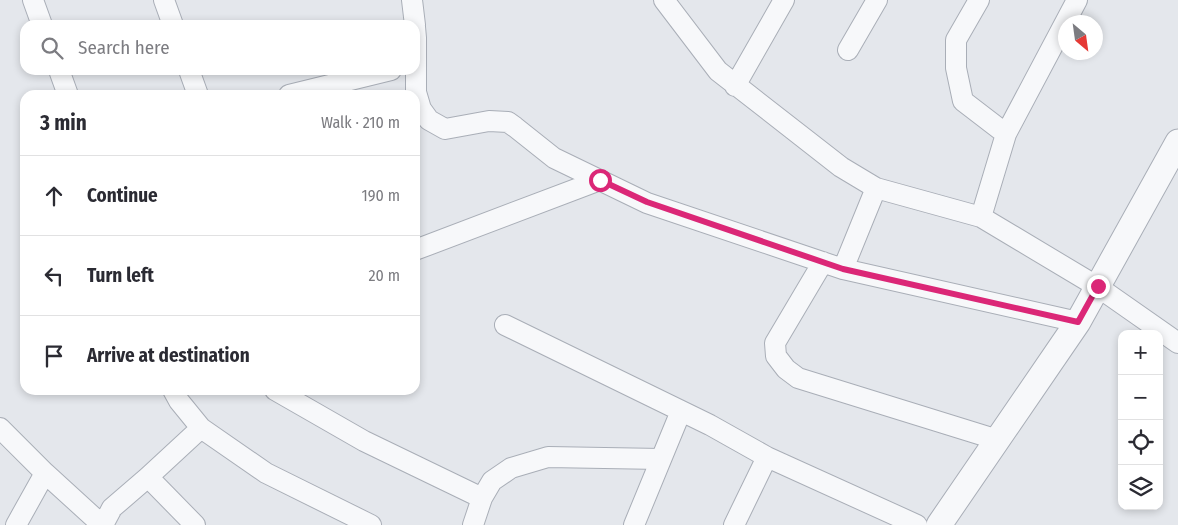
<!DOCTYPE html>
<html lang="en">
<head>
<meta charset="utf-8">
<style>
  :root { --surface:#fff; --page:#f7f7f7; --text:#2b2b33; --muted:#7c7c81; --line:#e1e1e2 }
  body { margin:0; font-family:"Fira Sans Condensed",sans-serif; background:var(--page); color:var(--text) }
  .controls { position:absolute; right:15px; bottom:15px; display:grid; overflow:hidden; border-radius:10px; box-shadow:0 2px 8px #0003 }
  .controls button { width:45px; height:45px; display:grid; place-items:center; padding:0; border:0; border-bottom:1px solid var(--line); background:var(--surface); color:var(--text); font:25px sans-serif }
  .compass { position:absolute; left:1058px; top:15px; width:45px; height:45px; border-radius:50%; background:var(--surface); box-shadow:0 2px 8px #0003; rotate:151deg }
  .stop { position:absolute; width:15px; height:15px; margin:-11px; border:4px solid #db2777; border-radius:50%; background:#fff }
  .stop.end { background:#db2777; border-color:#fff; box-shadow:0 1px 5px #0008 }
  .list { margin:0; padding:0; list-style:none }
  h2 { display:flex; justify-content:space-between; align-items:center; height:65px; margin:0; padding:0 20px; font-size:21px }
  h2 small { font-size:16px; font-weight:400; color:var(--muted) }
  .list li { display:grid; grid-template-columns:32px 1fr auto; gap:15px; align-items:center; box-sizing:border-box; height:80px; padding:0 20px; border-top:1px solid var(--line) }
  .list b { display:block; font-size:19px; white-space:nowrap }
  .list em { font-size:16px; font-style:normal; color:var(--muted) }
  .icon { flex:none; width:28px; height:28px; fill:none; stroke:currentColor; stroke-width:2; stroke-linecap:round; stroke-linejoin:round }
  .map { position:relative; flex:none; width:1178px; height:525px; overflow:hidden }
  .search { position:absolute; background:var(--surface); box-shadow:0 2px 8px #0003; left:20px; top:20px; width:400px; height:55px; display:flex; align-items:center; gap:12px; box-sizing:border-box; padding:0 18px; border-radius:15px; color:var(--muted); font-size:19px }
  .panel { position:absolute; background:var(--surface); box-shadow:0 2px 8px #0003; left:20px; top:90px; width:400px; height:305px; border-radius:15px }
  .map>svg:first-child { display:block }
</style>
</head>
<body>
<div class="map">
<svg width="1178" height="525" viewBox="0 0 1178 525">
  <rect width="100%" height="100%" fill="#e4e7ec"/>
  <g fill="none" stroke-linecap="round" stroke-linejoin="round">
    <defs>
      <path id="minor" d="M33 0 42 25
        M164 0 173 25
        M412 0 415 25
        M664 0 718 71 841 167 876 188 843 269
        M979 0 956 40V68L963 101 1006 134
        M1077 0 1006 134 981 217 1098 287 1178 343
        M415 27 416 38V92L421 109 429 120 445 129 489 121 508 122 515 127 554 158 647 203 843 269 1078 322
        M848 50 877 0
        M59 70 68 95
        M189 70 198 95
        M735 86 784 0
        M289 95 391 70
        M876 188 981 217
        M415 250 600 180
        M823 262 775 343 776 356 786 369 798 378 998 440
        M505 325 710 425 767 457 917 525
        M173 390 179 401 201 428 266 473 371 525
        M275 390 364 441 482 498
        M0 428 45 473 102 525
        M148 477 195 525
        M16 525 45 473
        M103 525 112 508 148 477 201 428
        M473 525 482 498 492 481 511 468 548 457 661 459
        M634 525 681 411
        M734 525 767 457"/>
      <path id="tertiary" d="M939 525 1078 322 1178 142"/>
    </defs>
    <use href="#minor" stroke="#a9aeb7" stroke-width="22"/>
    <use href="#tertiary" stroke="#a9aeb7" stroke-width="27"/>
    <use href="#minor" stroke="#f7f8fa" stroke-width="20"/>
    <use href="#tertiary" stroke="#f7f8fa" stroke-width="25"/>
  </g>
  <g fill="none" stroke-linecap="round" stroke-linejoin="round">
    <path stroke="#db2777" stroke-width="6" d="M600 180 647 202 843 269 1078 322 1098 286"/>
  </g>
</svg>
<div class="controls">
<button>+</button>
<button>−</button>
<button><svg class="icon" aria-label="locate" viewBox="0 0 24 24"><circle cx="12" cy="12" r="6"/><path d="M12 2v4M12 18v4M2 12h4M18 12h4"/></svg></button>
<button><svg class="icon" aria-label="layers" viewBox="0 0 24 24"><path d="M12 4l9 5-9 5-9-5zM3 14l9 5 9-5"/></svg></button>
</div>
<svg class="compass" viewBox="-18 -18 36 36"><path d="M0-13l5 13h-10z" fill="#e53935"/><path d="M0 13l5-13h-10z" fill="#7c7c81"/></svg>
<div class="stop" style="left:600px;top:180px"></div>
<div class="stop end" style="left:1098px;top:286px"></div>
<div class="search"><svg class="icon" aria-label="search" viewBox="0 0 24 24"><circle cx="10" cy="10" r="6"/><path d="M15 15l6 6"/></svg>Search here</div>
<section class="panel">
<h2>3 min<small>Walk · 210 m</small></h2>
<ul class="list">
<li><svg class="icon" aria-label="ahead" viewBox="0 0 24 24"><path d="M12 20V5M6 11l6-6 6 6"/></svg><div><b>Continue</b></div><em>190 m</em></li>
<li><svg class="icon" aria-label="left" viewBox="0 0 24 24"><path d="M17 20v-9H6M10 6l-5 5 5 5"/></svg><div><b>Turn left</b></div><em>20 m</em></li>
<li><svg class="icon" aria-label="arrive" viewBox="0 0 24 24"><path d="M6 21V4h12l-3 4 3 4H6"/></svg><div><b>Arrive at destination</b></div></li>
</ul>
</section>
</div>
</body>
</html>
